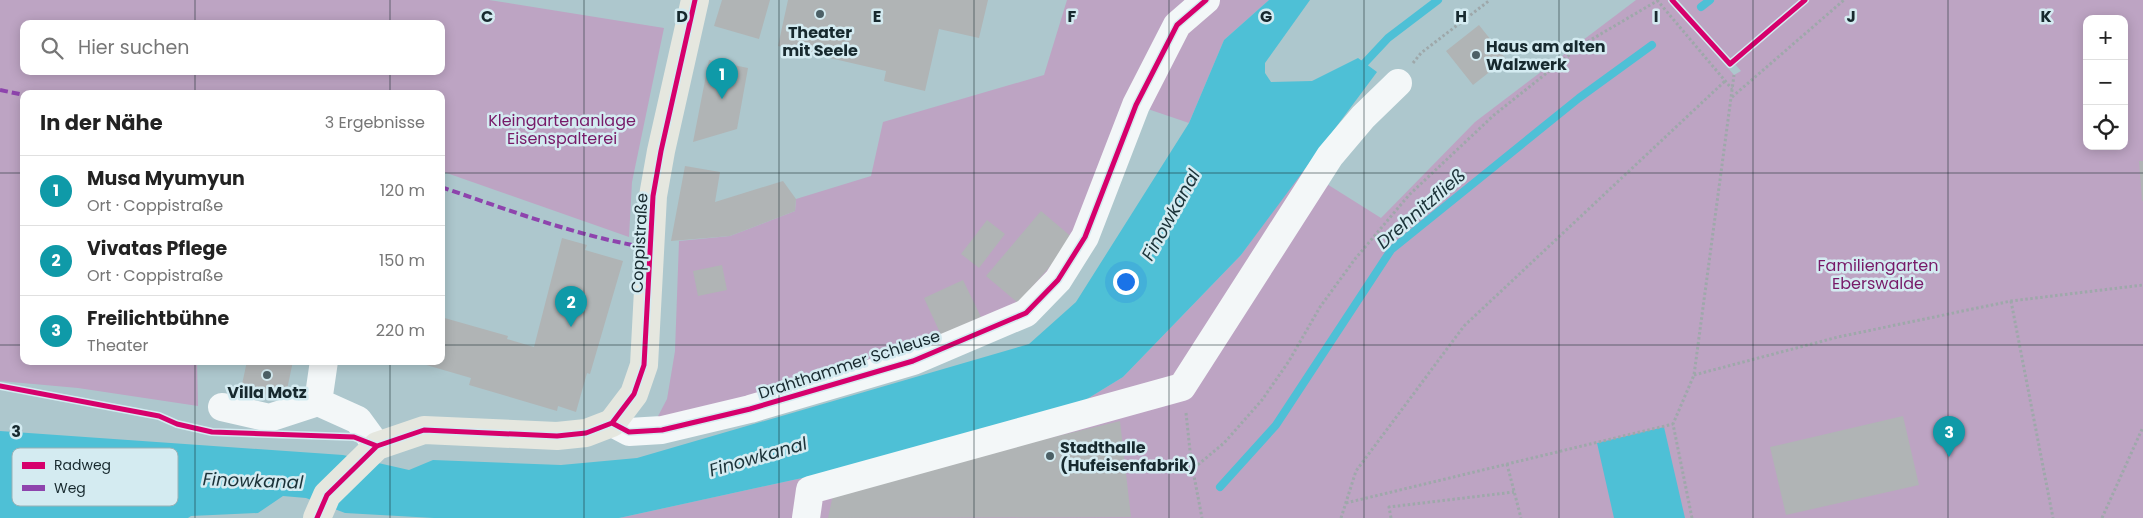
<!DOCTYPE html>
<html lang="de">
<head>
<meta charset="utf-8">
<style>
  :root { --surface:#fff; --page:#f2f2f2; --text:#222; --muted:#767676; --line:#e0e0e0; --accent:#4c6066 }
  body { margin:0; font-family:Poppins,sans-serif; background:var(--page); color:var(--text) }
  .controls { position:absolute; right:15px; top:15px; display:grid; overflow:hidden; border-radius:10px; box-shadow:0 2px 12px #0003 }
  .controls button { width:45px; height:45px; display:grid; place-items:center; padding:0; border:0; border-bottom:1px solid var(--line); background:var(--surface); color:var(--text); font:25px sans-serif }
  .you { position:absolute; left:1125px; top:281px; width:18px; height:18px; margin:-12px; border:4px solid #fff; border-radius:50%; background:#1a73e8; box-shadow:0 0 0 8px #1a73e833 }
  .badge { display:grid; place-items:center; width:32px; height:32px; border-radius:50%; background:var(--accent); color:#fff; font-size:16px; font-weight:700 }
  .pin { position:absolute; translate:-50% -41px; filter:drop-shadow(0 1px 2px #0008) }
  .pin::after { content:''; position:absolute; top:26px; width:18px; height:15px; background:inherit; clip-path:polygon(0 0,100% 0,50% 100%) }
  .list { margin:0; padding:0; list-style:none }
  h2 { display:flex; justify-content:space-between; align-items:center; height:65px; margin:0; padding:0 20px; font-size:21px }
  h2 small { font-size:16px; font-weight:400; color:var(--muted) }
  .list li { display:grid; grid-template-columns:32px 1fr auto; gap:15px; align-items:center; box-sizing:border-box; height:70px; padding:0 20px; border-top:1px solid var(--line) }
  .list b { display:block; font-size:19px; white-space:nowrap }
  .list p { margin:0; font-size:16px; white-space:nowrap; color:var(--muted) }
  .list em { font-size:16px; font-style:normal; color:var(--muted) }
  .icon { flex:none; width:28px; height:28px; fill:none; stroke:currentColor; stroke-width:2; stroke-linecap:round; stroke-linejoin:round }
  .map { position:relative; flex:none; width:2143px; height:518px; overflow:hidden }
  .search { position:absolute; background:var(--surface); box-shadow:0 2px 12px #0003; left:20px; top:20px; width:425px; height:55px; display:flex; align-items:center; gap:12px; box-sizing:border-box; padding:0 18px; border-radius:10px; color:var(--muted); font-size:19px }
  .panel { position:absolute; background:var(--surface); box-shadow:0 2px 12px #0003; left:20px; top:90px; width:425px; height:275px; border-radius:10px }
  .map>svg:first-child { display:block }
</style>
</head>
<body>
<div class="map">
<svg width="2143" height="518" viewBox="0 0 2143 518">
  <rect width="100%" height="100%" fill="#adc7cd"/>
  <path fill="#bda4c3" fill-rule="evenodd" d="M0 0H489L664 28 632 182 629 237 441 171V94H24V361H197L198 406 78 388 0 381ZM24 24H441V71H24Z
    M1067 0H1269L1224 40 1189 123 1136 105 1095 224 1033 313 781 397 656 420 667 399 675 351 679 241 730 236 795 211 796 199 871 176 883 122 1044 75Z
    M1636 0H1669L1734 75 1741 71 1678 0H2143V518H619L839 470 1056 418 1123 377 1241 255 1303 169 1381 218 1475 122ZM2087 19H2124V146H2087Z"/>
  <path fill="#4ec0d6" d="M1269 0H1310L1265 63V73L1271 82 1312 81 1358 58 1377 72 1241 255 1123 377 1056 418 839 470 619 518H434L345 513 306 498 283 496 258 513 191 516 188 518H0V431L343 455 409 470 433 460 561 465 637 458 1029 344 1076 302 1189 123 1224 40Z
    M1664 427 1685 518H1614L1597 443Z"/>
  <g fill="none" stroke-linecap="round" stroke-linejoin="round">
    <path stroke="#4ec0d6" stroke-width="8" d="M1701 7 1710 0
      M1359 69 1388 38 1438 0
      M1220 487 1276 425 1391 250 1579 98 1652 45"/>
  </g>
  <path fill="#b0b4b5" d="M722 0H770L759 39 714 26Z
    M788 0H988L979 38 939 29 925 91 884 81 886 71 778 46Z
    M1479 25 1506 59 1473 85 1446 51Z
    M709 60 748 68 737 129 693 142Z
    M2139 161H2143V201H2142Z
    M685 166 720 172 715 202 783 181 796 199 795 211 730 236 671 241Z
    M1041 211 1074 239 1018 303 986 276Z
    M987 220 1005 234 979 268 961 254Z
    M562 238 587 245 585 250 623 261 590 374 587 373 576 412 558 406 557 411 469 385 471 378 416 362 441 361V317L508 336 507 339 534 347Z
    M722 265 727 290 698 296 693 271Z
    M963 280 981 317 941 335 924 298Z
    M247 361H293L285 399 241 389Z
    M1903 416 1919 485 1786 515 1770 447Z
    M1120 421 1131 517 828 518 834 490Z"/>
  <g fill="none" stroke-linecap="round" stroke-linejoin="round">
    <path stroke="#9ea8aa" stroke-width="3" stroke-dasharray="2.5 2.5" stroke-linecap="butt" d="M1657 0 1732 89
      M1413 63 1421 53 1490 0
      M1732 97 1844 0
      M2011 301 2053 518
      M1694 375 1838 337 2011 301 2143 285
      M1186 413 1191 460 1202 518
      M1507 464 1521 518
      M1194 468 1224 443 1262 400 1289 361 1320 307 1355 259 1409 195 1494 115 1582 45 1657 1
      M1346 503 1673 424
      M1341 518 1356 471 1464 326 1725 81
      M1391 518 1389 507 1514 492
      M1692 518 1673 424 1694 375 1734 75
      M2102 518 2143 427"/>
    <path stroke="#f3f7f8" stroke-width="28" d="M318 402 324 361
      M222 407 269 418 318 402 358 420 377 446
      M612 423 629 432 662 430 750 409 913 361 1026 313 1058 280 1085 237 1136 105 1177 25 1206 0
      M806 518 810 490 1182 387 1330 156 1363 117 1398 83"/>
    <path stroke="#e5e7df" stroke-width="28" d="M317 518 327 495 377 446 424 430 557 436 586 433 612 423 634 394 644 365 653 196 661 151 695 0"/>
    <path stroke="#8e44ad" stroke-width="4" stroke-dasharray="8 4" stroke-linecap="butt" d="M0 90 24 95
      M165 94H170
      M441 187C509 210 579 237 650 248"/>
    <defs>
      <path id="cycleway" d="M1672 0 1730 64 1805 0
        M0 386 159 416 177 424 212 432 354 437 377 446
        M612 423 629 432 662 430 750 409 913 361 1026 313 1058 280 1085 237 1136 105 1177 25 1206 0
        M317 518 327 495 377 446 424 430 557 436 586 433 612 423 634 394 644 365 653 196 661 151 695 0"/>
    </defs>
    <use href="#cycleway" stroke="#d4ebf1" stroke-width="8"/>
    <use href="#cycleway" stroke="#d6006c" stroke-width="5"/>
  </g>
  <path fill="none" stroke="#17292e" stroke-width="1" stroke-opacity="0.55" d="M195 0V24M390 0V24M584 0V518M779 0V518M974 0V518M1169 0V518M1364 0V518M1559 0V518M1753 0V518M1948 0V518M195 71V94M390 71V94M0 173H24M441 173H2143M0 345H24M441 345H2143M195 361V518M390 361V518"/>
  <g fill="#4c6066" stroke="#d4ebf1" stroke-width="2">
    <circle cx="820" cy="14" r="5"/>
    <circle cx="1476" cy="55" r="5"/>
    <circle cx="267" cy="375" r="5"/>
    <circle cx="1050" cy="456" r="5"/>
  </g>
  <g text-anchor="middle" stroke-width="5" stroke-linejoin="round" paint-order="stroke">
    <g font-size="16" font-weight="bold" fill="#17292e" stroke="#d4ebf1">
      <text x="820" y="38">Theater<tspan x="820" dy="18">mit Seele</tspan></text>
      <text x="1486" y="52" text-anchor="start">Haus am alten<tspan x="1486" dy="18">Walzwerk</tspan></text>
      <text x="267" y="398">Villa Motz</text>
      <text x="1060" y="453" text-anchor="start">Stadthalle<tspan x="1060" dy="18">(Hufeisenfabrik)</tspan></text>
    </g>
    <g font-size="16" fill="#771a68" stroke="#d4ebf1">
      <text x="562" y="126">Kleingartenanlage<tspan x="562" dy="18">Eisenspalterei</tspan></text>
      <text x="1878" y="271">Familiengarten<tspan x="1878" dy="18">Eberswalde</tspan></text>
    </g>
    <g font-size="16" fill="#17292e" stroke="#d4ebf1">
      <text transform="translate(639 243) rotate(-87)" y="6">Coppistraße</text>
      <text transform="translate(849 364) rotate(-18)" y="6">Drahthammer Schleuse</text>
    </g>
    <g font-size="18" font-style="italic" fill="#1b3238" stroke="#d4ebf1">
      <text transform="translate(1421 209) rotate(-41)" y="6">Drehnitzfließ</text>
      <text transform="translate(1171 215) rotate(-61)" y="6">Finowkanal</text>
      <text transform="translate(758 457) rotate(-16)" y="6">Finowkanal</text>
      <text transform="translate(253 481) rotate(2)" y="6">Finowkanal</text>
    </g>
  </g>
  <rect x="12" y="448" width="166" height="58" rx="8" fill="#d4ebf1" stroke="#9bb1b6" stroke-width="1"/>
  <rect x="22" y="462" width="23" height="7" fill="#d6006c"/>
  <rect x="22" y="485" width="23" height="6" fill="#8e44ad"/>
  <g font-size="14" fill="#17292e">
    <text x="54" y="470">Radweg</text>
    <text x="54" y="493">Weg</text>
  </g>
  <g font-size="16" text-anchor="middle" font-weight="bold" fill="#17292e" stroke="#d4ebf1" stroke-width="5" stroke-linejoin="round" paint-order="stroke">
    <text x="487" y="22">C</text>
    <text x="682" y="22">D</text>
    <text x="877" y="22">E</text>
    <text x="1072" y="22">F</text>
    <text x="1266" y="22">G</text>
    <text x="1461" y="22">H</text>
    <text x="1656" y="22">I</text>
    <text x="1851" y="22">J</text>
    <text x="2046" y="22">K</text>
    <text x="16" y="437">3</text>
  </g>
</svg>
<div class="controls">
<button>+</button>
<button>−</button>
<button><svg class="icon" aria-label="locate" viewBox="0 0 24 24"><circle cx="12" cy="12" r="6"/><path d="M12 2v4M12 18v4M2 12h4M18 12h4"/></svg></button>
</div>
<div class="you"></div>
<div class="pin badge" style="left:722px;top:99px;background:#0f9aa8">1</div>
<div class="pin badge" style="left:571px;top:327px;background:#0f9aa8">2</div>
<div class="pin badge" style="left:1949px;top:457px;background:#0f9aa8">3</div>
<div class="search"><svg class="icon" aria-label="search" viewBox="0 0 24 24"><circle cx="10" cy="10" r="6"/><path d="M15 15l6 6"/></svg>Hier suchen</div>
<section class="panel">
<h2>In der Nähe<small>3 Ergebnisse</small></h2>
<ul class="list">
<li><span class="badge" style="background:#0f9aa8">1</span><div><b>Musa Myumyun</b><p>Ort · Coppistraße</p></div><em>120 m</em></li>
<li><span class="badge" style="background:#0f9aa8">2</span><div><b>Vivatas Pflege</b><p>Ort · Coppistraße</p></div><em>150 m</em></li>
<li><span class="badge" style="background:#0f9aa8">3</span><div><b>Freilichtbühne</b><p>Theater</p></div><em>220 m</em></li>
</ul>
</section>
</div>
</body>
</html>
